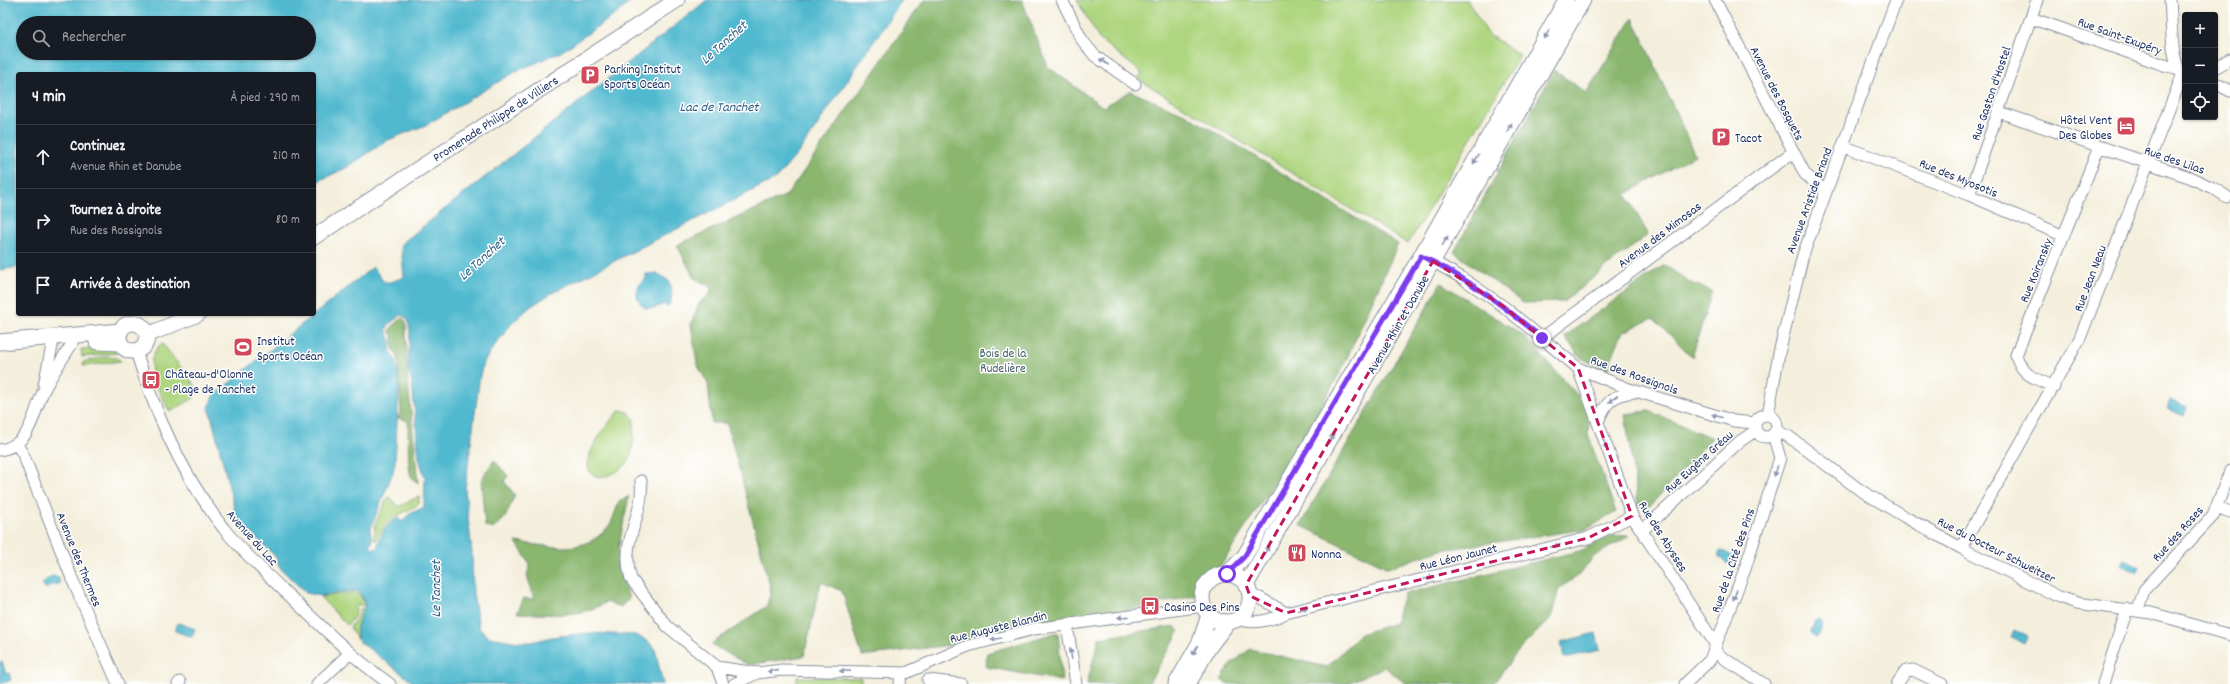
<!DOCTYPE html>
<html lang="fr">
<head>
<meta charset="utf-8">
<style>
  :root { --surface:#171b24; --page:#20242c; --text:#f1f3f6; --muted:#9ea1a6; --line:#363941 }
  body { margin:0; font-family:Dekko,sans-serif; background:var(--page); color:var(--text) }
  .controls { position:absolute; right:12px; top:12px; display:grid; overflow:hidden; border-radius:4px; box-shadow:0 1px 3px #0004 }
  .controls button { width:36px; height:36px; display:grid; place-items:center; padding:0; border:0; border-bottom:1px solid var(--line); background:var(--surface); color:var(--text); font:20px sans-serif }
  .stop { position:absolute; width:12px; height:12px; margin:-9px; border:3px solid #7c3aed; border-radius:50%; background:#fff }
  .stop.end { background:#7c3aed; border-color:#fff; box-shadow:0 1px 4px #0008 }
  .list { margin:0; padding:0; list-style:none }
  h2 { display:flex; justify-content:space-between; align-items:center; height:52px; margin:0; padding:0 16px; font-size:17px }
  h2 small { font-size:13px; font-weight:400; color:var(--muted) }
  .list li { display:grid; grid-template-columns:26px 1fr auto; gap:12px; align-items:center; box-sizing:border-box; height:64px; padding:0 16px; border-top:1px solid var(--line) }
  .list b { display:block; font-size:15px; white-space:nowrap }
  .list p { margin:0; font-size:13px; white-space:nowrap; color:var(--muted) }
  .list em { font-size:13px; font-style:normal; color:var(--muted) }
  .icon { flex:none; width:22px; height:22px; fill:none; stroke:currentColor; stroke-width:2; stroke-linecap:round; stroke-linejoin:round }
  .map { position:relative; flex:none; width:2230px; height:684px; overflow:hidden }
  .search { position:absolute; background:var(--surface); box-shadow:0 1px 3px #0004; left:16px; top:16px; width:300px; height:44px; display:flex; align-items:center; gap:10px; box-sizing:border-box; padding:0 14px; border-radius:22px; color:var(--muted); font-size:15px }
  .panel { position:absolute; background:var(--surface); box-shadow:0 1px 3px #0004; left:16px; top:72px; width:300px; height:244px; border-radius:4px }
  .map>svg:first-child { display:block }
</style>
</head>
<body>
<div class="map">
<svg width="2230" height="684" viewBox="0 0 2230 684">
  <rect width="100%" height="100%" fill="#fff"/>
  <filter id="ink" filterUnits="userSpaceOnUse"><feTurbulence type="fractalNoise" baseFrequency=".025" numOctaves="2"/><feDisplacementMap in="SourceGraphic" scale="8" xChannelSelector="R" yChannelSelector="G"/><feConvolveMatrix kernelMatrix="1 2 1 2 8 2 1 2 1" color-interpolation-filters="sRGB"/></filter>
  <filter id="wash" filterUnits="userSpaceOnUse"><feTurbulence type="fractalNoise" baseFrequency=".012" numOctaves="4" result="noise"/><feDisplacementMap in="SourceGraphic" scale="16" xChannelSelector="R" yChannelSelector="G"/><feGaussianBlur stdDeviation="0.9" result="paint"/><feColorMatrix in="noise" values="0 0 0 0 0 0 0 0 0 0 0 0 0 0 0 0 0 1.4 0 .05"/><feComposite in="paint" operator="in"/></filter>
  <g filter="url(#wash)">
    <rect width="100%" height="100%" fill="#f4efdc"/>
    <path fill="#aed57f" stroke="#64826e" d="M1077 0H1467L1489 35 1520 55 1408 244 1138 79 1142 73 1099 39Z
      M162 343 196 387 194 398 170 412C159 391 139 363 162 343Z
      M107 348 117 351V353L82 357 81 349Z
      M105 357 117 358 121 361 83 366V362Z
      M620 410 628 412 634 419C633 432 634 447 630 459 626 469 601 483 591 473 578 459 610 420 620 410Z
      M419 496V504C398 517 388 516 377 540L374 539 375 524 387 499 390 497 399 507Z
      M356 592 360 595 365 606 357 605 355 616 347 625 320 597Z
      M360 609H364L357 626V640L350 627 358 616Z
      M797 677 861 678V684H797Z"/>
    <path fill="#8ab66e" stroke="#527266" d="M924 0H1022L1048 67 1103 107 1130 91 1187 115 1398 244 1343 367 1305 434 1203 594 992 640 862 656 842 591 821 582 804 656 748 665 711 644 767 606 771 590 727 423H712L708 384 697 364 691 324 699 303 710 294 711 287 694 278 677 245 787 195Z
      M1633 18 1695 155 1626 194 1648 234 1563 302 1523 303 1454 252 1554 70 1586 93Z
      M1664 265 1693 284 1712 291 1692 357 1653 318 1622 333 1607 370 1579 357 1565 336Z
      M1441 283 1523 335 1590 409 1588 435 1616 512 1587 529 1441 550 1388 568 1300 525Z
      M402 318 406 321 407 372 418 483C416 481 412 479 411 476 408 471 408 431 408 421L398 418 401 412 398 358 393 349V337L389 330Z
      M1649 411 1712 438 1648 508 1638 506 1625 414Z
      M494 460 508 476 504 481 515 495 505 518 493 529 485 526 481 480Z
      M629 496 618 550 619 571 629 598 621 607 606 602C581 619 545 614 517 613L524 598 534 599 527 575 530 564 516 542C549 546 584 556 608 527 613 521 616 509 619 502Z
      M1612 535 1629 536 1593 557 1580 575 1559 588 1551 618 1520 649 1493 684H1406L1385 667 1346 684H1229L1221 680 1231 664 1250 649 1327 667 1360 634 1395 623 1404 594 1579 551Z
      M1175 626 1179 632 1148 684H1087L1099 638Z
      M1058 632 1062 681 986 667 987 653Z"/>
    <path fill="#51b9cf" stroke="#367496" fill-rule="evenodd" d="M0 0H632L619 12 561 52 515 72 426 125 388 140 346 168 314 183V74H18V267L0 270ZM23 23H309V53H23Z
      M707 0H902L799 152 777 178 550 294 530 307 513 322 492 349 483 364 480 375 465 489 472 552 473 594 479 628 489 637 519 642H532L552 637 590 633 636 635 649 642 655 649 663 684H415L359 641C353 629 361 617 365 605L361 594 356 590 320 596 306 593 279 567 276 557 237 519 209 407 213 396 373 267 384 282H391L404 277 401 244ZM401 315 408 319 410 332 408 370 412 382 419 458 425 478 424 507 408 515 402 522 398 518C385 524 381 535 377 548L373 549 370 546 372 539 370 530 393 472 395 462 399 387 396 361 390 351 391 341 386 330 389 324Z
      M657 273 669 281C672 290 674 299 667 307L664 304 655 308H645C634 299 634 286 646 279V274Z
      M2170 399 2187 407 2184 416 2167 409Z
      M1723 551 1732 556 1734 564 1726 563 1719 557V552Z
      M2124 559 2140 567 2137 573 2121 565Z
      M52 576 59 577V584L51 585 47 589 41 584Z
      M1819 619 1823 624 1819 635 1815 637 1811 632 1815 621Z
      M178 623 195 629 192 637 175 631Z
      M2014 630 2028 637 2025 644 2011 637Z
      M1596 633 1600 650 1564 658 1561 642Z
      M2 661 6 674 9 673 11 680 1 684 0 662Z"/>
  </g>
  <g filter="url(#ink)">
    <g fill="none" stroke-linecap="round" stroke-linejoin="round">
      <defs>
        <path id="street" d="M1062 0 1082 40 1095 56 1135 84
          M1715 0 1805 174 1825 191
          M2170 0C2172 20 2170 57 2181 73
          M2031 18 2167 66 2177 68
          M2215 68 2230 59
          M2215 83 2230 91
          M1999 112 2189 177 2213 188 2227 197
          M1843 146 1969 195 2064 236
          M1969 195 2037 0
          M1427 258 1462 278 1503 306 1578 368 1629 389 1734 421 1755 423
          M1542 338 1793 152
          M136 351C155 414 183 476 224 529 246 556 274 581 299 605 328 633 357 661 390 684
          M1578 368 1632 516 1716 645
          M44 385 54 336
          M2054 387C2034 377 2023 377 2016 355L2099 147
          M1755 426a11 11 0 1 1 22 0a11 11 0 1 1-22 0Z
          M1768 415 1779 353 1803 255 1896 0
          M1598 422C1605 403 1613 394 1634 392
          M1775 431 1788 436 1860 490 1905 517 1961 548 2059 597 2077 603 2151 613 2230 635
          M17 445 23 454 73 581 118 684
          M0 450C31 445 32 416 43 392 51 376 62 359 72 344
          M641 481C645 516 619 540 631 579L667 626 717 667 756 673
          M2217 507 2230 512
          M1643 530 1739 442 1755 431
          M1961 548 2080 338 2182 76
          M1250 596 1260 598 1286 613
          M2138 610 2144 590 2213 516 2230 471
          M1239 619C1253 625 1272 620 1286 613L1588 538 1632 516
          M1067 624 1076 684
          M1715 650 1720 656 1764 684
          M717 667 723 684
          M928 680 961 684
          M178 684 180 682
          M317 684 350 653
          M734 684 757 673 782 670 906 673 968 646 1034 629 1204 606
          M900 684 901 673
          M1685 684 1710 660 1745 569 1780 458 1773 434
          M1897 684 1906 671 1913 670 1942 684
          M2103 684 2127 609"/>
        <path id="secondary" d="M314 237 677 0
          M119 337a14 14 0 1 1 28 0a14 14 0 1 1-28 0Z
          M147 335 198 314
          M0 342 121 331
          M97 342 121 343
          M1227 574 1244 557 1421 256 1566 0
          M1202 598a24 24 0 1 1 48 0a24 24 0 1 1-48 0Z
          M1246 585 1583 0
          M1176 684 1200 642 1209 615
          M1188 684 1209 647 1228 622"/>
      </defs>
      <use href="#street" stroke="#888f9d" stroke-width="13"/>
      <use href="#secondary" stroke="#888f9d" stroke-width="17"/>
      <use href="#street" stroke="#fff" stroke-width="11"/>
      <use href="#secondary" stroke="#fff" stroke-width="15"/>
    </g>
    <defs><path id="oneway-solid" d="M-6-.8H1V-3.2L6.5 0L1 3.2V.8H-6Z"/></defs>
    <g fill="#8d97ae">
      <use href="#oneway-solid" transform="translate(1547 34) rotate(120)"/>
      <use href="#oneway-solid" transform="translate(1104 62) rotate(-145)"/>
      <use href="#oneway-solid" transform="translate(1509 128) rotate(-60)"/>
      <use href="#oneway-solid" transform="translate(1476 159) rotate(120)"/>
      <use href="#oneway-solid" transform="translate(1445 241) rotate(-60)"/>
      <use href="#oneway-solid" transform="translate(1613 399) rotate(143)"/>
      <use href="#oneway-solid" transform="translate(1717 416) rotate(-163)"/>
      <use href="#oneway-solid" transform="translate(1331 439) rotate(-60)"/>
      <use href="#oneway-solid" transform="translate(1605 444) rotate(69)"/>
      <use href="#oneway-solid" transform="translate(1776 471) rotate(108)"/>
      <use href="#oneway-solid" transform="translate(1555 546) rotate(-14)"/>
      <use href="#oneway-solid" transform="translate(1266 551) rotate(-60)"/>
      <use href="#oneway-solid" transform="translate(1429 578) rotate(-14)"/>
      <use href="#oneway-solid" transform="translate(1735 595) rotate(110)"/>
      <use href="#oneway-solid" transform="translate(1303 609) rotate(-14)"/>
      <use href="#oneway-solid" transform="translate(1123 617) rotate(173)"/>
      <use href="#oneway-solid" transform="translate(996 639) rotate(168)"/>
      <use href="#oneway-solid" transform="translate(1195 650) rotate(120)"/>
      <use href="#oneway-solid" transform="translate(1071 654) rotate(-99)"/>
      <use href="#oneway-solid" transform="translate(773 671) rotate(176)"/>
      <use href="#oneway-solid" transform="translate(845 671) rotate(-179)"/>
    </g>
  </g>
  <g fill="none" stroke-linecap="round" stroke-linejoin="round" filter="url(#ink)">
    <path stroke="#7c3aed" stroke-width="5" d="M1227 574 1244 557 1421 256C1465 276 1505 307 1542 338"/>
  </g>
  <path fill="none" stroke="#c2185b" stroke-width="3" stroke-dasharray="8 5" stroke-linejoin="round" d="M1433 261 1503 306 1578 368 1632 516 1588 538 1286 613 1250 596 1246 585Z"/>
  <defs>
    <symbol id="parking-square" viewBox="-11 -11 22 22"><rect x="-9" y="-9" width="18" height="18" rx="4" fill="#d1495b" stroke="#fff"/><path d="M-3.5-5.5H1a3.5 3.5 0 0 1 0 7H-1V5.5H-3.5ZM-1-3.4V-.6H.8a1.4 1.4 0 0 0 0-2.8Z" fill="#fff"/></symbol>
    <symbol id="hotel-square" viewBox="-11 -11 22 22"><rect x="-9" y="-9" width="18" height="18" rx="4" fill="#d1495b" stroke="#fff"/><path d="M-6-4.5h1.5V1H6V5H4.5V3h-9V5H-6ZM-4 0a1.8 1.8 0 1 1 3.6 0ZM.5 0V-2.5h3Q6-2.5 6 0Z" fill="#fff"/></symbol>
    <symbol id="stadium-square" viewBox="-11 -11 22 22"><rect x="-9" y="-9" width="18" height="18" rx="4" fill="#d1495b" stroke="#fff"/><path d="M0-5a6.5 5 0 1 0 0 10a6.5 5 0 1 0 0-10ZM-3.5-1.8h7v3.6h-7Z" fill="#fff"/></symbol>
    <symbol id="bus-square" viewBox="-11 -11 22 22"><rect x="-9" y="-9" width="18" height="18" rx="4" fill="#d1495b" stroke="#fff"/><path d="M-5-6H5V4H4V6H2V4H-2V6H-4V4H-5ZM-3.5-4V0h7V-4ZM-3.5 1.2v1.5H-2V1.2ZM2 1.2v1.5H3.5V1.2Z" fill="#fff"/></symbol>
    <symbol id="restaurant-square" viewBox="-11 -11 22 22"><rect x="-9" y="-9" width="18" height="18" rx="4" fill="#d1495b" stroke="#fff"/><path d="M-5-6h1v4h1v-4h1v4h1v-4h1v5L-1.5 .5V6h-2V.5L-5-1ZM5-6V6H3V1.5H1.5Q1.5-4 5-6Z" fill="#fff"/></symbol>
  </defs>
  <g fill-rule="evenodd">
    <use href="#parking-square" x="579" y="64" width="22" height="22"/>
    <use href="#hotel-square" x="2115" y="115" width="22" height="22"/>
    <use href="#parking-square" x="1710" y="126" width="22" height="22"/>
    <use href="#stadium-square" x="232" y="336" width="22" height="22"/>
    <use href="#bus-square" x="140" y="369" width="22" height="22"/>
    <use href="#restaurant-square" x="1286" y="542" width="22" height="22"/>
    <use href="#bus-square" x="1139" y="595" width="22" height="22"/>
  </g>
  <g text-anchor="middle" stroke-width="3" stroke-linejoin="round" paint-order="stroke">
    <g font-size="13" fill="#1b2f5e" stroke="#fff">
      <text transform="translate(2120 35) rotate(20)" y="5">Rue Saint-Exupéry</text>
      <text transform="translate(1778 93) rotate(63)" y="5">Avenue des Bosquets</text>
      <text transform="translate(1990 93) rotate(-71)" y="5">Rue Gaston d'Hostel</text>
      <text transform="translate(495 118) rotate(-33)" y="5">Promenade Philippe de Villiers</text>
      <text transform="translate(2175 159) rotate(19)" y="5">Rue des Lilas</text>
      <text transform="translate(1959 177) rotate(22)" y="5">Rue des Myosotis</text>
      <text transform="translate(1808 200) rotate(-70)" y="5">Avenue Aristide Briand</text>
      <text transform="translate(1659 234) rotate(-37)" y="5">Avenue des Mimosas</text>
      <text transform="translate(2035 270) rotate(-68)" y="5">Rue Koiransky</text>
      <text transform="translate(2089 278) rotate(-69)" y="5">Rue Jean Neau</text>
      <text transform="translate(1397 324) rotate(-60)" y="5">Avenue Rhin et Danube</text>
      <text transform="translate(1635 374) rotate(20)" y="5">Rue des Rossignols</text>
      <text transform="translate(1698 461) rotate(-42)" y="5">Rue Eugène Gréau</text>
      <text transform="translate(2177 533) rotate(-48)" y="5">Rue des Roses</text>
      <text transform="translate(1664 536) rotate(58)" y="5">Rue des Abysses</text>
      <text transform="translate(253 537) rotate(48)" y="5">Avenue du Lac</text>
      <text transform="translate(1997 549) rotate(27)" y="5">Rue du Docteur Schweitzer</text>
      <text transform="translate(1458 556) rotate(-14)" y="5">Rue Léon Jaunet</text>
      <text transform="translate(80 559) rotate(68)" y="5">Avenue des Thermes</text>
      <text transform="translate(1732 560) rotate(-71)" y="5">Rue de la Cité des Pins</text>
      <text transform="translate(998 626) rotate(-14)" y="5">Rue Auguste Blandin</text>
    </g>
    <g font-size="13" fill="#1b2f5e" stroke="#fff" text-anchor="start">
      <text x="604" y="73">Parking Institut<tspan x="604" dy="15">Sports Océan</tspan></text>
      <text x="2112" y="124" text-anchor="end">Hôtel Vent<tspan x="2112" dy="15">Des Globes</tspan></text>
      <text x="1735" y="142">Tacot</text>
      <text x="257" y="345">Institut<tspan x="257" dy="15">Sports Océan</tspan></text>
      <text x="165" y="378">Château-d'Olonne<tspan x="165" dy="15">- Plage de Tanchet</tspan></text>
      <text x="1311" y="558">Nonna</text>
      <text x="1164" y="611">Casino Des Pins</text>
    </g>
    <g font-size="13" fill="#476168" stroke="#fff">
      <text x="1003" y="357">Bois de la<tspan x="1003" dy="15">Rudelière</tspan></text>
    </g>
    <g font-size="14" font-style="italic" fill="#2e5f86" stroke="#fff">
      <text transform="translate(723 42) rotate(-42)" y="5">Le Tanchet</text>
      <text x="719" y="111">Lac de Tanchet</text>
      <text transform="translate(481 258) rotate(-42)" y="5">Le Tanchet</text>
      <text transform="translate(435 589) rotate(-90)" y="5">Le Tanchet</text>
    </g>
  </g>
</svg>
<div class="controls">
<button>+</button>
<button>−</button>
<button><svg class="icon" aria-label="locate" viewBox="0 0 24 24"><circle cx="12" cy="12" r="6"/><path d="M12 2v4M12 18v4M2 12h4M18 12h4"/></svg></button>
</div>
<div class="stop" style="left:1227px;top:574px"></div>
<div class="stop end" style="left:1542px;top:338px"></div>
<div class="search"><svg class="icon" aria-label="search" viewBox="0 0 24 24"><circle cx="10" cy="10" r="6"/><path d="M15 15l6 6"/></svg>Rechercher</div>
<section class="panel">
<h2>4 min<small>À pied · 290 m</small></h2>
<ul class="list">
<li><svg class="icon" aria-label="ahead" viewBox="0 0 24 24"><path d="M12 20V5M6 11l6-6 6 6"/></svg><div><b>Continuez</b><p>Avenue Rhin et Danube</p></div><em>210 m</em></li>
<li><svg class="icon" aria-label="right" viewBox="0 0 24 24"><path d="M7 20v-9h11M14 6l5 5-5 5"/></svg><div><b>Tournez à droite</b><p>Rue des Rossignols</p></div><em>80 m</em></li>
<li><svg class="icon" aria-label="arrive" viewBox="0 0 24 24"><path d="M6 21V4h12l-3 4 3 4H6"/></svg><div><b>Arrivée à destination</b></div></li>
</ul>
</section>
</div>
</body>
</html>
